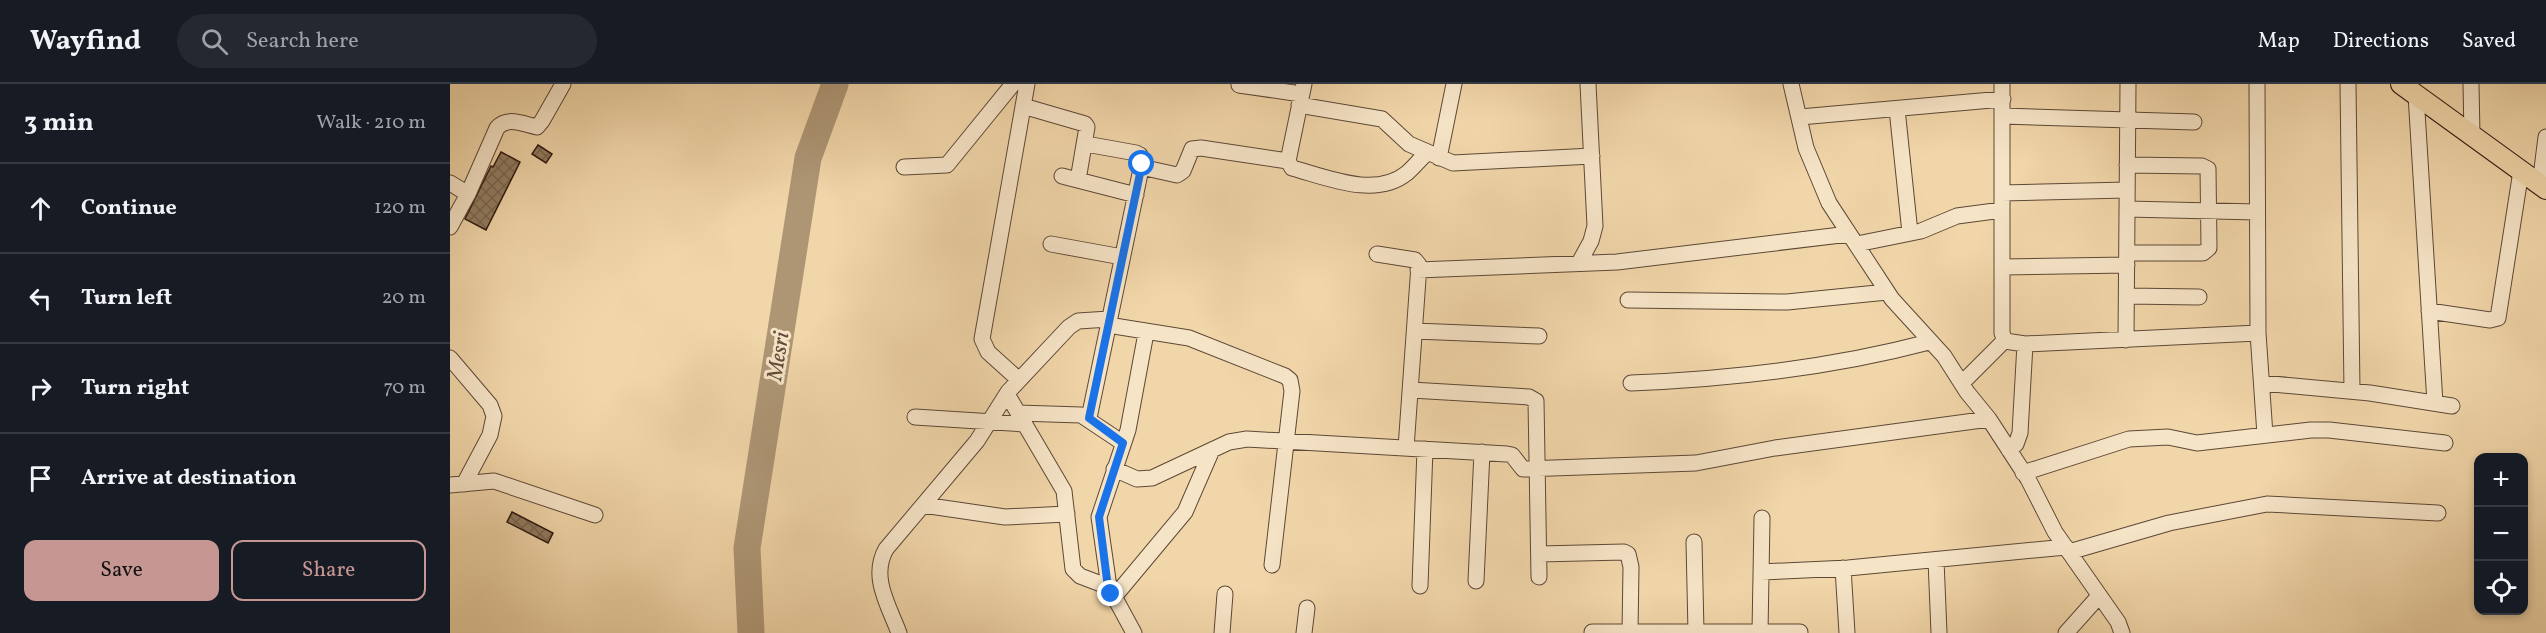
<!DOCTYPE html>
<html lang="en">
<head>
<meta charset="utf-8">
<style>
  :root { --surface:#171b24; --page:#242831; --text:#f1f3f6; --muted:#9ea1a6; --line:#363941; --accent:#c59692 }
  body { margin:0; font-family:Vollkorn,serif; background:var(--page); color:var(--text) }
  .controls { position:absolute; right:18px; bottom:18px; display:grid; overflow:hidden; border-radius:12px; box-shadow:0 3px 9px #0003 }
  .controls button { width:54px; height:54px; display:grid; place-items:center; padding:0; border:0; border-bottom:2px solid var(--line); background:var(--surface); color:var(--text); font:30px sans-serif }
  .stop { position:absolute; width:18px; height:18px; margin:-14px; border:4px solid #1a73e8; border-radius:50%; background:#fff }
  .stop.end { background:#1a73e8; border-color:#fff; box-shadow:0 2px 6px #0008 }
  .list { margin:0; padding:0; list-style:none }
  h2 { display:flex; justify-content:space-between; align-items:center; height:78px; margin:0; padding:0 24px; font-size:26px }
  h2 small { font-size:20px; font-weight:400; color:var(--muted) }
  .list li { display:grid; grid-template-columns:39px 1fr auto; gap:18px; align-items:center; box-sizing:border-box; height:90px; padding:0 24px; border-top:2px solid var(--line) }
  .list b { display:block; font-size:22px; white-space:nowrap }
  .list em { font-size:20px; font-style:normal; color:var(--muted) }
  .actions { display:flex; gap:12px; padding:18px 24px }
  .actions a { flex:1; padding:14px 0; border:2px solid var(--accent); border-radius:12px; text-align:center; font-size:21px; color:var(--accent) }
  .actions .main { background:var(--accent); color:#111 }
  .icon { flex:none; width:33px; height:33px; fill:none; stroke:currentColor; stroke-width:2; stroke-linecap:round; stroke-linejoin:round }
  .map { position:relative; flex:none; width:2096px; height:549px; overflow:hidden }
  header { display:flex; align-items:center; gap:36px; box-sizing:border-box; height:84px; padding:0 30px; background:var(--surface); border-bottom:2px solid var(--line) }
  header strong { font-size:28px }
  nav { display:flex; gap:33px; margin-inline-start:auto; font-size:21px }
  .search { width:420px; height:54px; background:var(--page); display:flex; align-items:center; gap:15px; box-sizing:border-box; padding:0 21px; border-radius:33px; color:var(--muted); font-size:22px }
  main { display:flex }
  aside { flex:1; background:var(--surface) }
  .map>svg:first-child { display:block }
</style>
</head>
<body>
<header>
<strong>Wayfind</strong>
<div class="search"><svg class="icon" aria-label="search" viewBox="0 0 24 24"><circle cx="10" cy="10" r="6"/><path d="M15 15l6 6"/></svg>Search here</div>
<nav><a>Map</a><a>Directions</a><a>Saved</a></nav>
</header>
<main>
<aside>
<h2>3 min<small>Walk · 210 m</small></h2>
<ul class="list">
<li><svg class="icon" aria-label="ahead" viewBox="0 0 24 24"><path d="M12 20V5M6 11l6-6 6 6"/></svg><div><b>Continue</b></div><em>120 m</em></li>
<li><svg class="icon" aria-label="left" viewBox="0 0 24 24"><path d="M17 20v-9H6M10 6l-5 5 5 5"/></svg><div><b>Turn left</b></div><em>20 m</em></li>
<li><svg class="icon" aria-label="right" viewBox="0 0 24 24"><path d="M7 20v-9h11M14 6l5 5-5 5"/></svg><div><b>Turn right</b></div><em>70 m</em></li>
<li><svg class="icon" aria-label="arrive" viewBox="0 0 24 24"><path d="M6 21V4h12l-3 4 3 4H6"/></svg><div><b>Arrive at destination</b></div></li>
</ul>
<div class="actions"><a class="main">Save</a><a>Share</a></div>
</aside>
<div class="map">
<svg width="2096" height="549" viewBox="0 0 2096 549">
  <defs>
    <pattern id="building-cross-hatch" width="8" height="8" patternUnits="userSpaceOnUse" patternTransform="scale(1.5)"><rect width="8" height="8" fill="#927b60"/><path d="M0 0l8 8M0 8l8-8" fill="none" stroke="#77644e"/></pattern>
  </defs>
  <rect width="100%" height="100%" fill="#f1d6a9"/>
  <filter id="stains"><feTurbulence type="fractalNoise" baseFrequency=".00333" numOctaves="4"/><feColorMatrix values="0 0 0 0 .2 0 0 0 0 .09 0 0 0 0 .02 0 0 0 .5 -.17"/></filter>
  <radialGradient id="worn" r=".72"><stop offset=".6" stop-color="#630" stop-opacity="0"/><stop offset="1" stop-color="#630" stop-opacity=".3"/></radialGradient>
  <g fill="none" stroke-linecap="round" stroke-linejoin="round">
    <path stroke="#ae9675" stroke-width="27" d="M301 549 297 464 358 74 385 0"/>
  </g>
  <path fill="url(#building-cross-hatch)" stroke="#2c1911" stroke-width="1.5" d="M88 61 102 70 96 79 82 70Z
    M51 68 70 78 36 146 15 135 41 82 43 83Z
    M62 428 103 449 98 459 57 438Z"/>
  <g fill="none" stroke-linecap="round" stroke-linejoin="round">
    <defs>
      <path id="minor" d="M1341 0 1356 64 1379 119 1442 215 1494 272 1517 308 1539 335 1578 395 1605 448 1668 538 1672 549
        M1552 0V249L1555 257 1575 260 1808 249
        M1807 0 1808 249 1815 351
        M1898 0 1902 307
        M2021 0 2022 51
        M789 1 851 10
        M1966 11 1985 319
        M849 21 932 35 959 60 1003 79 1142 72
        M573 22 635 40 637 43 628 96
        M1447 25 1460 149
        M1552 32 1744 38
        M1350 33 1553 15
        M636 60 686 69 690 71 692 80 639 334
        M989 74 1004 0
        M838 77 854 0
        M454 83 497 81 563 0
        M691 83 727 91 733 87 742 65 751 64 838 77 842 84C876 93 925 115 957 89 964 83 970 75 977 69
        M612 92 686 111
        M0 99 18 110
        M2090 101 2096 53
        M1552 109 1677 106
        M1677 125 1807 128
        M0 143 18 110 47 44C57 32 73 40 87 43L92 37 113 0
        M601 160 672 173
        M1407 160 1471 147 1507 132 1552 126
        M1677 169H1753L1759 164 1758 85 1752 82 1677 81
        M927 170 965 176 969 181 956 364
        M1129 179 1141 157 1145 142 1138 0
        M1554 183 1677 181
        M968 186 1167 178 1399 150
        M1677 212 1749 213
        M1178 216 1337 218 1437 208
        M1979 227 2040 236 2048 234 2071 87
        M658 241 739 254 835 292 840 296 842 307 822 481
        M965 247 1089 252
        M1676 256 1678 0
        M0 274 40 321 44 332 40 351 14 400
        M569 296 538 268 532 255 577 0
        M1181 299C1282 295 1381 284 1479 258
        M1512 299 1555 256
        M1812 299 1920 309 2002 322
        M961 306 1079 313 1086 317 1089 493
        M557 310 614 407 623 485 630 492 659 503
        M568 329 631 331 673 359
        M465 333 575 340
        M1559 366 1566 360 1570 349 1575 260
        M664 385 687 395 702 394 779 358 797 355 1057 370 1062 371 1073 385 1246 379 1325 364 1539 335
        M1573 389 1679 355 1718 353 1747 359 1861 346H1879L1995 359
        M0 401 44 397 145 431
        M473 421 555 433 617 430
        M1244 458 1246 548
        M1619 468 1719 439 1817 420 1988 429
        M1089 470 1174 468 1178 470 1181 483 1180 548
        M1486 476 1489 549
        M1393 484 1397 549
        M1311 488 1398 484 1616 463
        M1026 497 1032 368
        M970 502 975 365
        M664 513 735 428 762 366
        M1142 548H1350
        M1310 548 1312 434
        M449 549C439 522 420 493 436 465L527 357 558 308 619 243 628 237 659 235
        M684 549 659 503 649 433 678 346 696 249
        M772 549 775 510
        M854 549 857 524
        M1616 549 1649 512"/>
      <path id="major" d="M1951 0 2096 105"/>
    </defs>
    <use href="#minor" stroke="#5d4837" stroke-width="17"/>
    <use href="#major" stroke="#2c1911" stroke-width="22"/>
    <use href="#minor" stroke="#f6e4c7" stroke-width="15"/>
    <use href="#major" stroke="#f1d6a9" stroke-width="20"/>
  </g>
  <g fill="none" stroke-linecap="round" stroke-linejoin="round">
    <path stroke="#1a73e8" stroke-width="8" d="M661 510 657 496 649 433 673 359 639 334 692 80"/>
  </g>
  <g text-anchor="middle" stroke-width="6" stroke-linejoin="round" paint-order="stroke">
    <g font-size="22" font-style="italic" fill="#604b39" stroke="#f6e4c7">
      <text transform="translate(327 272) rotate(-81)" y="8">Mesri</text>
    </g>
  </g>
  <rect width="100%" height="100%" filter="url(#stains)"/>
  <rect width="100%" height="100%" fill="url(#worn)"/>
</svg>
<div class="controls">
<button>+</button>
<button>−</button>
<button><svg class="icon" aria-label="locate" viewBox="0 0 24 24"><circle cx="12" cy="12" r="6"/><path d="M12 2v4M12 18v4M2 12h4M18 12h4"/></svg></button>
</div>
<div class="stop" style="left:692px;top:80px"></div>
<div class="stop end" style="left:661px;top:510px"></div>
</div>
</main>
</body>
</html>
